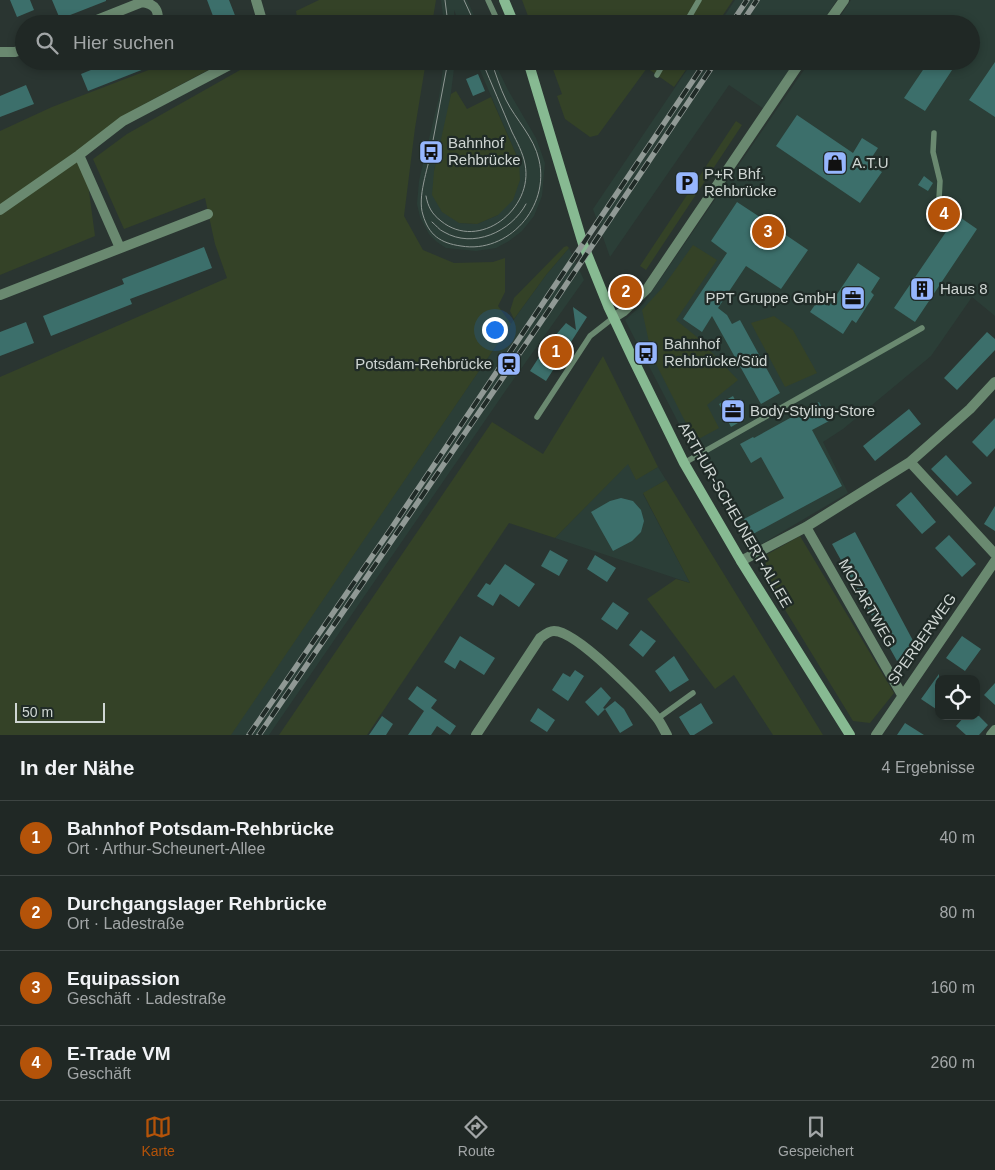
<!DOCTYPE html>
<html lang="de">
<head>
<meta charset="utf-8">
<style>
  :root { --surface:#202825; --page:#28302d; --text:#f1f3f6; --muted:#a2a6a7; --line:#3d4442; --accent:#b45309 }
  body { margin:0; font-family:Arial,sans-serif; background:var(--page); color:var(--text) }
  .controls { position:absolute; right:15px; bottom:15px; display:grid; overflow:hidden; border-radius:10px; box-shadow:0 2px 8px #0003 }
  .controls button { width:45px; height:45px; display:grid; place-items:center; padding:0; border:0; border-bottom:1px solid var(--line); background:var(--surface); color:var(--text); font:25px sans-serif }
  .scale { position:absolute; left:15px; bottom:12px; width:90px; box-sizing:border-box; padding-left:5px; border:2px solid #cfd6d3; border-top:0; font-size:14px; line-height:18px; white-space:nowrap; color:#cfd6d3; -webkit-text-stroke:4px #202b27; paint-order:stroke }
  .you { position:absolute; left:494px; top:329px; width:18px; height:18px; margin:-12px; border:4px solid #fff; border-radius:50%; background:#1a73e8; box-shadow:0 0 0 8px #1a73e833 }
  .badge { display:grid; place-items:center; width:32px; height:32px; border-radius:50%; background:var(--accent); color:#fff; font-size:16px; font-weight:700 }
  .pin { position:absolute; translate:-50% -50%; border:2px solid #fff; box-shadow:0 1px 5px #0006 }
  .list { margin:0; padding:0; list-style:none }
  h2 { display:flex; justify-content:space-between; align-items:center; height:65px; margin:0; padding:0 20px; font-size:21px }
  h2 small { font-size:16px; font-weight:400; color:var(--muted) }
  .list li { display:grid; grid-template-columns:32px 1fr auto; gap:15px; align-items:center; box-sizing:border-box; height:75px; padding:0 20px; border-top:1px solid var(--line) }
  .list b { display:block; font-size:19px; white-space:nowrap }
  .list p { margin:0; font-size:16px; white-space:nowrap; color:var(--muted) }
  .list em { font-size:16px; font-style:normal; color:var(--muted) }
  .icon { flex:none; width:28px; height:28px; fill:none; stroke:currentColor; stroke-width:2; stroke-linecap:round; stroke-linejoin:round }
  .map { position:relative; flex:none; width:995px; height:735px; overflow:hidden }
  .search { position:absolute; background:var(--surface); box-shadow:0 2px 8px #0003; left:15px; right:15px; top:15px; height:55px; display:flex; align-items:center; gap:12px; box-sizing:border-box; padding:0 18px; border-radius:28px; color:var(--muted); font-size:19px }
  .sheet { height:365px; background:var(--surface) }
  nav { display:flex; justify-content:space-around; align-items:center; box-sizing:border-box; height:70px; border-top:1px solid var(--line); background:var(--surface); font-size:14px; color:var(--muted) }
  nav a { display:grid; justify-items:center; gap:2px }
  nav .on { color:var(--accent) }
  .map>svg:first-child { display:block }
</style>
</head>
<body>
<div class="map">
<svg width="995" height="735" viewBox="0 0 995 735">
  <rect width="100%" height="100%" fill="#2a3531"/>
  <path fill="#2b3e37" d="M441 0H467L478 24H460L454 10V24H444Z
    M735 0H837L821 24H719Z
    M851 0H995V316L972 297 931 356 843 429 823 442 848 493 758 546 749 547 742 539 690 445 625 320 644 303 810 61H971V24H835Z
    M444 61H455L449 108 434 171 459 223 477 224 498 215 519 161 476 61H494L508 90 536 138 545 163 542 196 534 216 522 231 509 241 496 248 476 251 446 248 437 242 429 234 420 217 417 204 419 181 439 97Z
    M693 61H796L764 109 729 85 610 257 593 209Z
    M569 248 584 280 506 390 269 735H230L517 315 546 275Z
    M628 463 636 479 658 467 666 480 643 494 690 583 555 538Z"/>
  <path fill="#344227" d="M319 0H436L432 24H298L296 11Z
    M522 0H733L717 24H531Z
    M172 61H225L137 108 83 147 95 236 0 275V131L52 107Z
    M256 61H426L415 128 404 216 423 250 454 263 493 262 505 258V292L498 306 511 324 231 735H0V377L227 278 215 244 205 198 124 229 93 159 127 134Z
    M550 61H692L674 87 647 68 598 135 590 137 565 119 557 96 562 94Z
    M456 91 467 109 491 97 519 161 520 180 513 200 498 215 477 224 459 223 442 212 432 195 434 171 451 94Z
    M736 121 742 125 646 270 640 266Z
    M693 245 717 260 676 320 697 337 738 380 707 405 719 428 695 441 652 356 642 310 663 287Z
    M567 246 569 248 546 275 514 319 510 311 514 298 564 247Z
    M774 316 793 330 817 373 785 387 751 323Z
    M603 356 658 467 636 480 628 464 555 538 509 523 367 735H279L492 422 543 454Z
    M666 480 823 735H773L734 675 715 689 647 599 676 579 690 583 643 493Z
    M800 536 894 693 870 723 853 721 765 577 766 555Z"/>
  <path fill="#3c6f6b" d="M10 0H30L34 10 17 17Z
    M52 0H106V1L60 19Z
    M207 0H229L236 18 221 24H216Z
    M113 61H162V62L88 91 81 74Z
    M929 61H958L925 111 904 98Z
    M995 62V117L969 100Z
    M478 74 485 91 473 96 466 79Z
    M26 85 34 104 0 117V96Z
    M797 115 853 153 862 138 878 148 868 163 882 172 860 203 776 146Z
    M924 176 933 183 928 191 918 185Z
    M737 202 769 223 772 219 780 224 777 229 808 250 781 289 746 266 718 308 727 315 732 324 740 320 780 393 761 404 712 316 702 332 683 319 727 253 711 241Z
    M948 209 977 229 915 322 894 308 950 226 940 220Z
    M204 247 212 268 130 299 132 304 51 336 43 316 124 284 122 279Z
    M858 263 880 278 871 292 874 295 856 323 852 320 843 334 810 312 819 299 829 306Z
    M573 307 587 317 546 381 530 371 545 348 543 347 551 335 554 337 566 323 576 330Z
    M26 322 34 343 0 356V332Z
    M987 332 995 339V350L957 390 944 378Z
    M733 396 745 419 731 427 719 404Z
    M819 402 829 421 812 430 842 486 753 534 744 519 784 498 761 457 751 463 740 444 753 437 754 438Z
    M909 409 921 424 875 461 863 446Z
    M995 418V448L987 457 972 442Z
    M946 455 972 483 957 496 931 469Z
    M911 492 936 522 922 534 896 505Z
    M621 498 633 501 641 510 644 521 641 532 632 541 613 551 591 512 610 501Z
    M995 506V531L984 524Z
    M855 532 918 650 897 661 832 544Z
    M949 535 976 564 962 577 935 548Z
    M550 550 568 560 559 576 541 566Z
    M595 555 616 568 607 582 587 569Z
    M505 564 535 584 519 607 500 594 493 606 477 596 486 583 490 585Z
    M613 602 629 613 617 630 601 619Z
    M641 630 656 641 643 657 629 645Z
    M460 636 495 658 484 675 460 660 455 669 444 662Z
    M962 636 981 649 965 671 946 658Z
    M674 656 689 680 670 692 655 671Z
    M575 670 584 676 568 701 552 690 563 673 570 677Z
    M939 674V711L921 699Z
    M995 683V705L984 695Z
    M417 686 437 700 431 708 456 726 450 735 437 726 431 735H408L424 711 408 699Z
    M601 687 611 698 603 708 605 709 598 716 585 702Z
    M615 701 624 709 633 725 620 733 605 709Z
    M701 703 713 723 694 735H690L679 717Z
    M538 708 555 720 547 732 530 721Z
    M382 716 393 724 386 735H369Z
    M965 716H979L988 725 979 735H966L956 726Z
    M905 723 924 735H897Z"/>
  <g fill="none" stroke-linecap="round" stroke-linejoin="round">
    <path stroke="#6a8970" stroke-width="5.5" d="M488 0 499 24
      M685 24 699 0
      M657 75 665 61
      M934 227 939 199 940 181 933 152 934 133
      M537 417 590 336 613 318
      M684 463 922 328
      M657 719 693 693"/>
    <path stroke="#6a8970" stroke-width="10" d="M256 0 263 24
      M110 15 127 24
      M87 24 142 2C156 4 159 11 158 24
      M827 24 844 0
      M0 52H15L24 49
      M79 155 120 248
      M0 210 79 155 123 121 237 61
      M0 295 208 214
      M613 318 624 311 647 289 801 61
      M910 462 995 554
      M806 527 902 695
      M741 561 806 527 910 462 970 409 995 382
      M476 735 540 638C544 635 549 631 554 631 577 631 642 699 657 718 661 723 664 730 667 735
      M876 735 995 561
      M991 735 995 730"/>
    <path stroke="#87ba92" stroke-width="10" d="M504 0 514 24
      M528 61 583 244 608 306 633 359 684 463 741 561 850 735"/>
    <path stroke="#909995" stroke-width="1" d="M445 0 448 24
      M464 0 475 24
      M448 61C442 91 437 121 431 151 428 169 417 197 423 215 429 235 440 243 461 246 508 254 550 207 539 160 534 137 516 120 506 100 500 88 496 74 491 61
      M426 196C428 207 432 214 441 221 479 252 534 209 525 164 523 153 517 142 512 132 502 108 492 85 482 61
      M432 222C436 225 439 230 444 232 473 249 511 232 526 204"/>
    <defs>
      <path id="rail" d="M731 24 747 0
        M741 24 757 0
        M249 735 393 526 706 61
        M259 735 547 313 716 61"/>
    </defs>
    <use href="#rail" stroke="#909995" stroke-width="5.5"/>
    <use href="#rail" stroke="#202b27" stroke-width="4" stroke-dasharray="11" stroke-linecap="butt"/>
  </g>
  <defs>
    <symbol id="bus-square" viewBox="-11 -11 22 22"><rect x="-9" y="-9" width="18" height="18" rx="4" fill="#96b6fd" stroke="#202b27"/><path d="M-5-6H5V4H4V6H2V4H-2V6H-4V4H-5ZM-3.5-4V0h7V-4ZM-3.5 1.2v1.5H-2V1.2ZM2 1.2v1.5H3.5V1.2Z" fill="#111"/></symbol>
    <symbol id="shop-square" viewBox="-11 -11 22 22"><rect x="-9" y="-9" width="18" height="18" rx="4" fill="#96b6fd" stroke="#202b27"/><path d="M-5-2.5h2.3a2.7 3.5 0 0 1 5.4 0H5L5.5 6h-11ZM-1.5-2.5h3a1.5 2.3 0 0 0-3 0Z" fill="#111"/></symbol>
    <symbol id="parking-square" viewBox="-11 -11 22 22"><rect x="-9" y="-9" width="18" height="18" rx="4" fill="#96b6fd" stroke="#202b27"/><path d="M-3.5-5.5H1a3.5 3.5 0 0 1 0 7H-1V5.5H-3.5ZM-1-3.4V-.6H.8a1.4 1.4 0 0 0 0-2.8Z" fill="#111"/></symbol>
    <symbol id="building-square" viewBox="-11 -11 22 22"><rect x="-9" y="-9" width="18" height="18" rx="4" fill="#96b6fd" stroke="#202b27"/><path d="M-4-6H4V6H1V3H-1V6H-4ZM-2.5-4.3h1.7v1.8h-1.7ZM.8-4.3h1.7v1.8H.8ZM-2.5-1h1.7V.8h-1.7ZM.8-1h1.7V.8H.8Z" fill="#111"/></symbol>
    <symbol id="office-square" viewBox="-11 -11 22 22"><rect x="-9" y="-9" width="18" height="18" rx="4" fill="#96b6fd" stroke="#202b27"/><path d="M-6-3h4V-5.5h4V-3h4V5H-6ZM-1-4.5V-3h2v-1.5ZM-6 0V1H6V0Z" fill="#111"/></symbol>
    <symbol id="station-square" viewBox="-11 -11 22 22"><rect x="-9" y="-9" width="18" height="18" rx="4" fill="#96b6fd" stroke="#202b27"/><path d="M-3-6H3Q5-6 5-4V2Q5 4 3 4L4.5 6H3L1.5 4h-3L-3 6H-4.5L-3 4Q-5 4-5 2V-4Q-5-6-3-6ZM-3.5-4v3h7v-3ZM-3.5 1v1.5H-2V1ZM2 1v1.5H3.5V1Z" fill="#111"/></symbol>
  </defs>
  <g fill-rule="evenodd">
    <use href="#bus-square" x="417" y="138" width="28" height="28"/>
    <use href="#shop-square" x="821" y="149" width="28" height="28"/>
    <use href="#parking-square" x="673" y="169" width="28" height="28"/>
    <use href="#building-square" x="908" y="275" width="28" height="28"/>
    <use href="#office-square" x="839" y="284" width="28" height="28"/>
    <use href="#bus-square" x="632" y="339" width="28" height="28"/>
    <use href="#station-square" x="495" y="350" width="28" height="28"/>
    <use href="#office-square" x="719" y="397" width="28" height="28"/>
  </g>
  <g text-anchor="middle" stroke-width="4.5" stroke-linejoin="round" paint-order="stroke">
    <g font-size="15" fill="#cfd6d3" stroke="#202b27" text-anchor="start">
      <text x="448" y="148">Bahnhof<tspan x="448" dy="17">Rehbrücke</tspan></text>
      <text x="852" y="168">A.T.U</text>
      <text x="704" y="179">P+R Bhf.<tspan x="704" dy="17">Rehbrücke</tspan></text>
      <text x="940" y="294">Haus 8</text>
      <text x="836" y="303" text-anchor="end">PPT Gruppe GmbH</text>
      <text x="664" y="349">Bahnhof<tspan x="664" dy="17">Rehbrücke/Süd</tspan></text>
      <text x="492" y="369" text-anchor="end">Potsdam-Rehbrücke</text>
      <text x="750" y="416">Body-Styling-Store</text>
    </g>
    <g font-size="15" fill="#cfd6d3" stroke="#202b27">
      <text transform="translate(735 515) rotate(60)" y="5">ARTHUR-SCHEUNERT-ALLEE</text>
      <text transform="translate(867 603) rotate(60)" y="5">MOZARTWEG</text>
      <text transform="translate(922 639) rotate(-55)" y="5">SPERBERWEG</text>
    </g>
  </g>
</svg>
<div class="controls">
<button><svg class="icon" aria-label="locate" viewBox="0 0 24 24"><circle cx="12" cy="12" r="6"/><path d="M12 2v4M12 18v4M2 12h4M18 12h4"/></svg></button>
</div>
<div class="scale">50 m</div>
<div class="you"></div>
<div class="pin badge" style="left:556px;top:352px">1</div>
<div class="pin badge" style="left:626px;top:292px">2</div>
<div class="pin badge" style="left:768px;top:232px">3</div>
<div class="pin badge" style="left:944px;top:214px">4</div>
<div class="search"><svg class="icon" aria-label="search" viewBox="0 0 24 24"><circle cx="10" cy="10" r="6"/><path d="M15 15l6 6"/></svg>Hier suchen</div>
</div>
<section class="sheet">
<h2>In der Nähe<small>4 Ergebnisse</small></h2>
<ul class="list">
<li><span class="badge">1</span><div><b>Bahnhof Potsdam-Rehbrücke</b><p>Ort · Arthur-Scheunert-Allee</p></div><em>40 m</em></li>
<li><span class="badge">2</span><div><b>Durchgangslager Rehbrücke</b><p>Ort · Ladestraße</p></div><em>80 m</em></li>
<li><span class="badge">3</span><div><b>Equipassion</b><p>Geschäft · Ladestraße</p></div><em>160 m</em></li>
<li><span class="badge">4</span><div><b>E-Trade VM</b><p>Geschäft</p></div><em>260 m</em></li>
</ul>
</section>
<nav>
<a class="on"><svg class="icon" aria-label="map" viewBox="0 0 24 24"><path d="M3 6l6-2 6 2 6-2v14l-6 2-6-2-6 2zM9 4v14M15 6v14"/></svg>Karte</a>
<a><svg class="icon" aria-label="directions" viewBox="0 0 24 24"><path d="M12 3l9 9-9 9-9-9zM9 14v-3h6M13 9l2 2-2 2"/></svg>Route</a>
<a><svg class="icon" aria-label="saved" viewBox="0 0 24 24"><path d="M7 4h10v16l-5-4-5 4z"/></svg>Gespeichert</a>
</nav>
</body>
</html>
